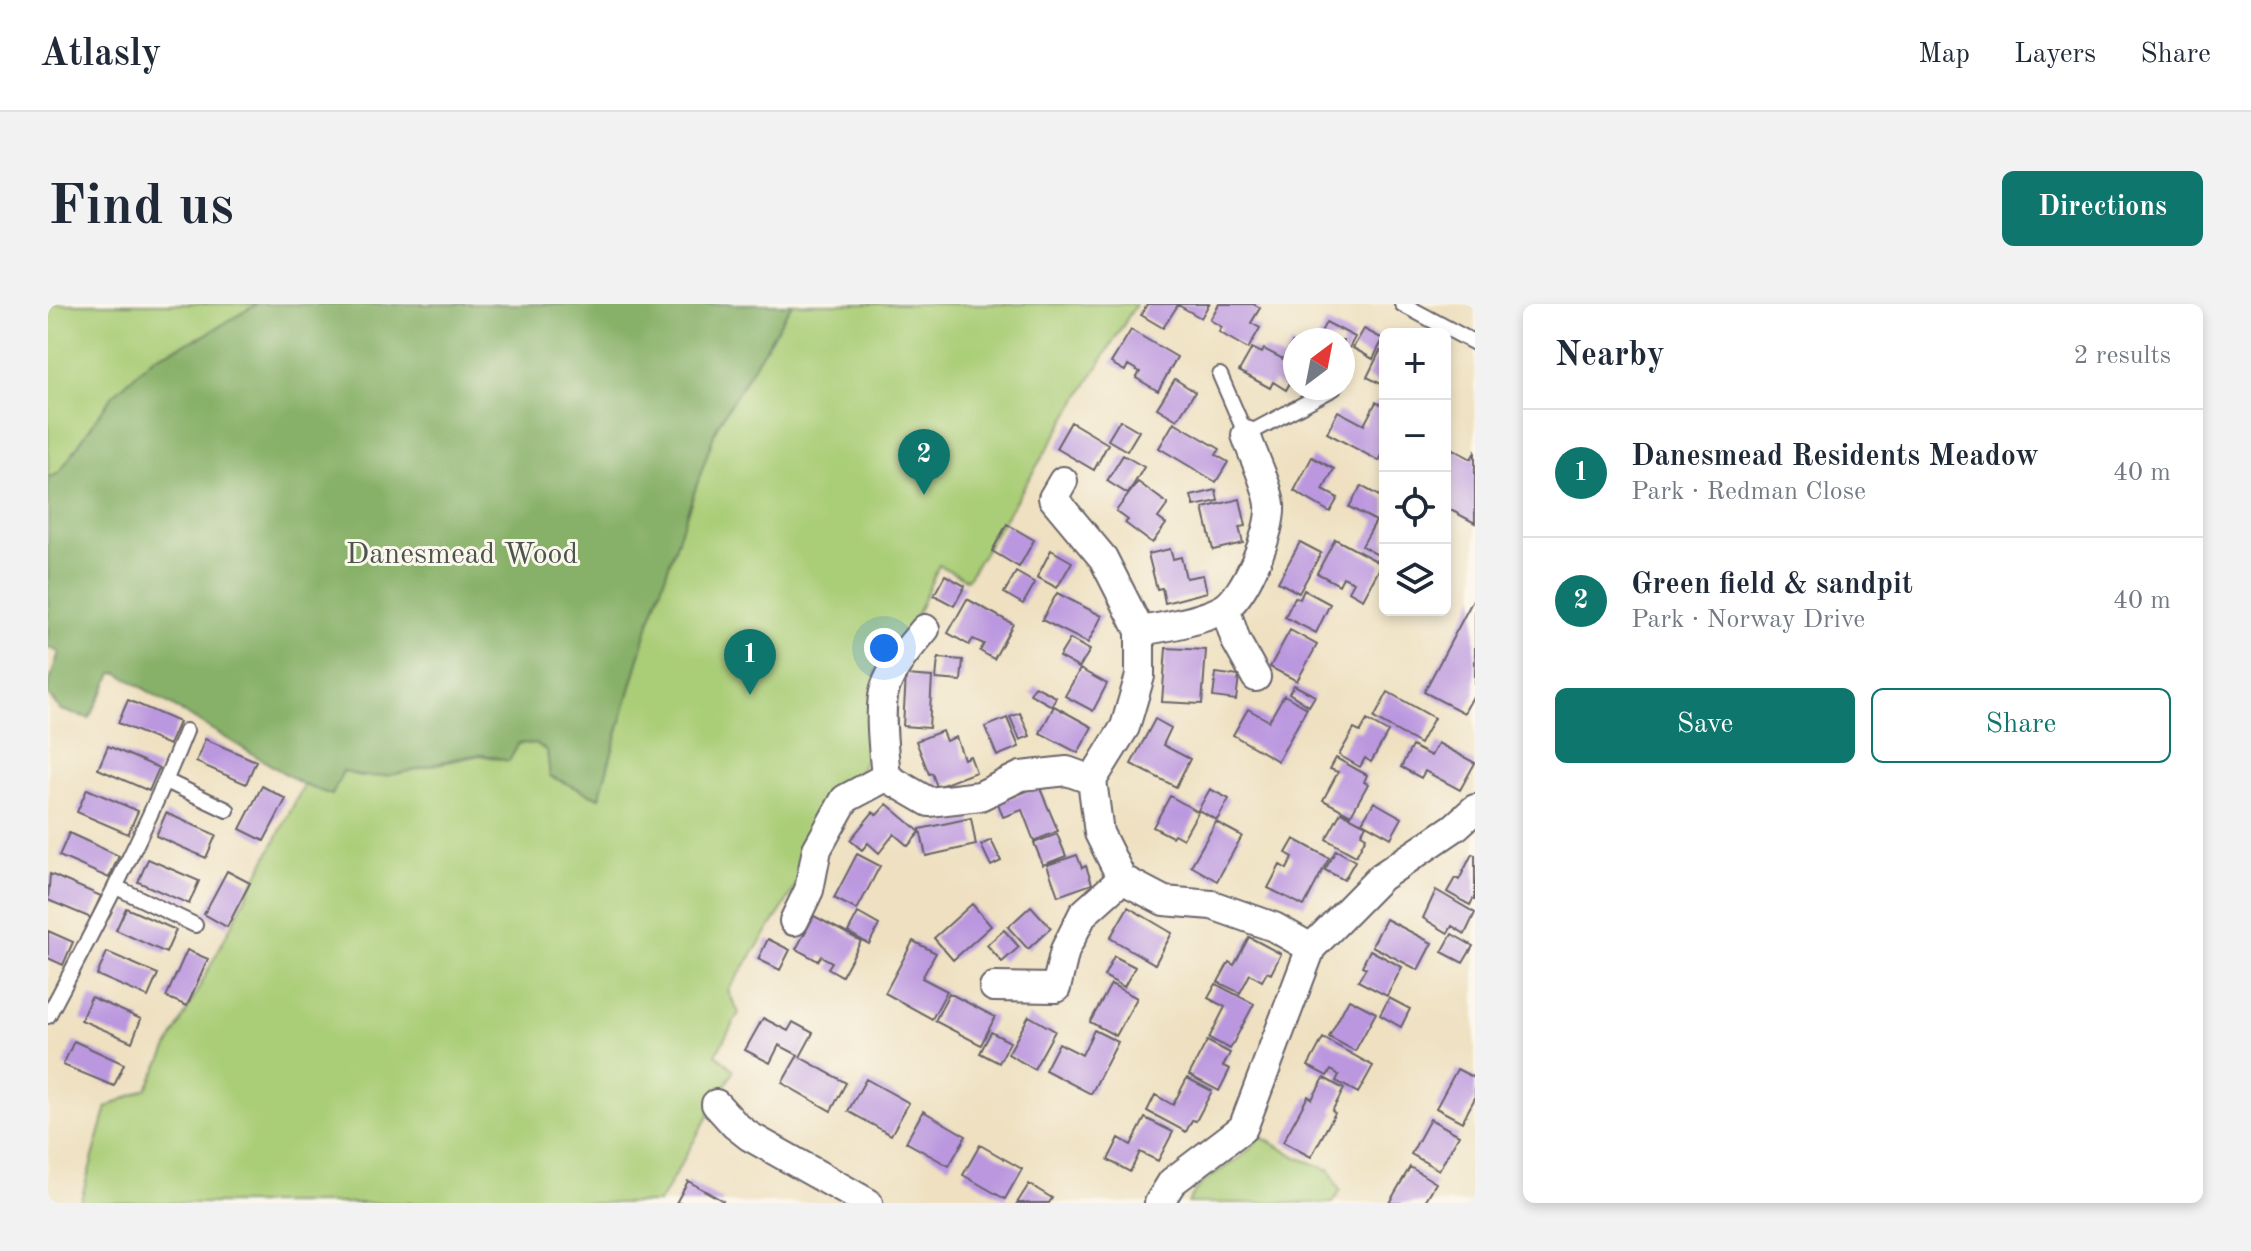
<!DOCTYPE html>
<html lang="en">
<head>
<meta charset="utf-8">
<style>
  :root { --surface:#fff; --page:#f2f2f3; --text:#1f2937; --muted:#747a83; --line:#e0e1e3; --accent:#0f766e }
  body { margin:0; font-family:"Old Standard TT",serif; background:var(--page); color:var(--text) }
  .controls { position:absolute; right:24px; top:24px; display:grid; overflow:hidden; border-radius:12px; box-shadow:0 4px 12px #0003 }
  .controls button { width:72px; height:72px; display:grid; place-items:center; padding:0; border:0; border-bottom:2px solid var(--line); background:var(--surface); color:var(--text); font:40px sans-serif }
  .compass { position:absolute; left:1235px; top:24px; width:72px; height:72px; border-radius:50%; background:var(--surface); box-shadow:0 4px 12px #0003; rotate:32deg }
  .you { position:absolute; left:836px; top:344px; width:28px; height:28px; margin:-20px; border:6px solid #fff; border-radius:50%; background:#1a73e8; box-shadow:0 0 0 12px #1a73e833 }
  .badge { display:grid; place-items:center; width:52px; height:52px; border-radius:50%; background:var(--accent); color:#fff; font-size:26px; font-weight:700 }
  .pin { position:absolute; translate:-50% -66px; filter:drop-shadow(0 2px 4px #0008) }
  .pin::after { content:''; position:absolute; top:42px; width:28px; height:24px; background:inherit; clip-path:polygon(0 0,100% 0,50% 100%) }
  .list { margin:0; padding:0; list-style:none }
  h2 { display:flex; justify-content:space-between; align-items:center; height:104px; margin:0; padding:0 32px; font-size:34px }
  h2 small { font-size:26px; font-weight:400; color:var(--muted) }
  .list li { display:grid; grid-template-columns:52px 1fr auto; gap:24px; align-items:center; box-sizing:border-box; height:128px; padding:0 32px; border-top:2px solid var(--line) }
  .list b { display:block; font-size:30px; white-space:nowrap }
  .list p { margin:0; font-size:26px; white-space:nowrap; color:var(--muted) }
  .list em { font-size:26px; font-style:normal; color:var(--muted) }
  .actions { display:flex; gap:16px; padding:24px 32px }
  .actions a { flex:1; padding:18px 0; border:2px solid var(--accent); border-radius:12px; text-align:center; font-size:28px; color:var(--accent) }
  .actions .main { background:var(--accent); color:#fff }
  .icon { flex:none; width:44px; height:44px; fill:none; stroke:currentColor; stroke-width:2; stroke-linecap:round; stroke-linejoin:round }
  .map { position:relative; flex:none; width:1427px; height:899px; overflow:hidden; border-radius:12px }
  header { display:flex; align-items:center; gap:48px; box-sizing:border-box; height:112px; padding:0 40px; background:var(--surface); border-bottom:2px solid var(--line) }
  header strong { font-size:38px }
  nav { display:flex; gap:44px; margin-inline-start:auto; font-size:28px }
  .intro { display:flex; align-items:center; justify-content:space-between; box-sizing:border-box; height:192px; padding:0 48px }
  h1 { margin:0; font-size:56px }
  .button { padding:20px 36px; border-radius:12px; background:var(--accent); color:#fff; font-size:28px; font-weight:700 }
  main { display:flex; gap:48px; padding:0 48px }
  aside { flex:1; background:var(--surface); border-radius:12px; box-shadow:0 4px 12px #0003 }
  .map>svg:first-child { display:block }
</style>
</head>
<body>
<header>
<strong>Atlasly</strong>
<nav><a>Map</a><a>Layers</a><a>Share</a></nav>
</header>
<div class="intro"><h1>Find us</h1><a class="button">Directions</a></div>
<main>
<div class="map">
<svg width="1427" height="899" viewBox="0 0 1427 899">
  <rect width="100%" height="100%" fill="#fbf7ec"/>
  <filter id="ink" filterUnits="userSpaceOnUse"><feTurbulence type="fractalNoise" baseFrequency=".0125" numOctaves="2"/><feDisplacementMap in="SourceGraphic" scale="16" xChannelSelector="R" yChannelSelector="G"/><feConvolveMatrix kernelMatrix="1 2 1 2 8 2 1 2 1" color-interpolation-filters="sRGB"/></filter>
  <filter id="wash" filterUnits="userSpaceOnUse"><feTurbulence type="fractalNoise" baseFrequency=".006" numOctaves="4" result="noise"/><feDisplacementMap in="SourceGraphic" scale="32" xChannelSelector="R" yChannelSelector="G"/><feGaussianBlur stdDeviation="1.8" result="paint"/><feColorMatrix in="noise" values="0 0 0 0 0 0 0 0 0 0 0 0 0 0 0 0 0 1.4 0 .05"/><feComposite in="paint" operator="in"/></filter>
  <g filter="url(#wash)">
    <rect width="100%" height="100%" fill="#eee0c0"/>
    <path fill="#aacd77" stroke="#667859" stroke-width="2" d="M0 0H209L155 32 105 54 35 135 10 170 0 174Z
      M744 0H1088L919 276 891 261 868 312 828 368 817 455 809 474 736 602 680 687 691 709 668 750 686 766 611 899H32L59 803 99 784 256 481 284 491 295 466 344 470 432 451 461 457 471 439 488 440 499 447 502 472 551 494 601 319 669 122Z
      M1211 832 1249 853 1282 866 1292 887 1285 899H1140C1152 872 1179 866 1199 848 1204 844 1208 837 1211 832Z"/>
    <path fill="#87b068" stroke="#546952" stroke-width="2" d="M209 0H744L669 122 601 319 551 494 502 472 499 447 488 440 471 439 461 457C451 455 440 450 430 451 387 454 337 485 295 467L284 491 256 481 70 369H65L41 414 13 406 0 391V383L11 348 0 343V173L10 170 64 92 105 54 155 32Z"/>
    <g id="blocks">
      <path fill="#bb97df" d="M1099 0H1161L1153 14 1130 1 1115 24 1093 11Z
        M1171 0H1205L1212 4 1203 19 1212 24 1200 45 1171 28 1174 23 1162 16Z
        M1278 18 1307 33 1295 56V36H1269Z
        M1316 25 1335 35 1325 55 1305 44Z
        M1083 26 1129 53 1110 87 1088 74 1092 68 1080 61 1077 67 1063 59Z
        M1244 39 1247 40V70L1238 86 1225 78 1222 84 1191 67 1204 44 1214 49 1216 45 1235 55Z
        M1332 47 1337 49V82L1319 73Z
        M1127 75 1147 88 1129 116 1109 104Z
        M1328 98 1337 103V146L1331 157 1279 129 1290 107 1316 121Z
        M1072 116 1091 127 1079 147 1060 136Z
        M1023 118 1060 140 1046 166 1008 144Z
        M1126 118 1172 145 1168 151 1180 158 1168 178 1111 144Z
        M1397 141 1423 155 1427 148V219L1397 203Z
        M1075 151 1096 163 1080 190 1059 177Z
        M1264 153 1286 165 1275 186 1290 194 1282 208 1246 187Z
        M1090 178 1120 200 1110 214 1118 220 1104 239 1077 219 1080 216 1068 207Z
        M1313 182 1337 195V255L1314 242 1328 217 1301 203Z
        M1168 186 1170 197 1146 202 1143 192Z
        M1192 195 1198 222 1191 223 1195 239 1165 246 1155 204Z
        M959 220 986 236 971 263 944 247Z
        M1287 235 1334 260 1315 295 1301 287 1306 278 1295 273 1291 281 1269 269Z
        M1252 238 1273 249 1251 289 1230 278Z
        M1122 245 1125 255 1133 253 1138 274 1155 271 1159 288 1117 299 1114 284 1109 285 1100 250Z
        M1003 246 1024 258 1009 284 989 273Z
        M968 268 987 279 975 300 956 289Z
        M897 271 917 282 906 302 886 291Z
        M1256 286 1282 300 1268 329 1237 313 1247 293 1252 295Z
        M1009 289 1054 312 1040 339 994 316Z
        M1427 292V389L1416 409 1376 388Z
        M919 295 965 320 946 355 932 347 936 340 925 335 921 341 900 329Z
        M1242 326 1269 341 1249 377 1222 363Z
        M1022 335 1042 346 1031 364 1011 353Z
        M1118 344 1158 346 1154 400 1114 398Z
        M890 354 915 356 913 377 888 375Z
        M1032 365 1059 380 1045 407 1017 392Z
        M1168 369 1191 372 1188 396 1165 393Z
        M858 371 884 373 881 424 855 422Z
        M1246 381 1267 392 1261 402 1241 389Z
        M987 382 1008 393 1004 402 982 390Z
        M1340 388 1386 414 1372 440 1326 414Z
        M1236 391 1259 404 1230 457 1185 431 1200 405 1221 417Z
        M80 396 131 418 121 441 70 419Z
        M1006 402 1044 423 1030 449 992 429Z
        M972 409 982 432 972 436 962 413Z
        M959 414 971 443 949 452 937 423Z
        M1107 415 1123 424 1115 441 1142 455 1128 483 1083 460Z
        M1319 416 1340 428 1323 458 1317 454 1312 463 1291 451 1306 425 1312 428Z
        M894 427 898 437 908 433 916 455 922 452 928 468 889 483 884 469 881 470 868 437Z
        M157 435 208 457 198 480 148 458Z
        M1390 439 1427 459 1412 486 1377 467 1373 474 1353 463 1364 442 1383 452Z
        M60 442 111 464 101 487 50 465Z
        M1288 454 1319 471 1316 478 1320 480 1303 511 1275 496 1290 468 1282 465Z
        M214 482 238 495 216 537 192 525Z
        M991 482 1010 527 986 537 974 506 955 513 950 499Z
        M39 485 90 507 80 530 29 508Z
        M1162 485 1181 495 1169 516 1150 506Z
        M1122 492 1150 508 1135 535 1126 530 1124 533 1105 523Z
        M1326 498 1354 514 1343 534 1314 518Z
        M839 500 872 528 860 542 846 530 831 549 820 539 814 546 802 536 825 508 829 511Z
        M1293 508 1318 521 1313 530 1318 533 1308 552 1278 535Z
        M118 509 168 531 158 554 108 532Z
        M923 514 928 541 878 552 872 525Z
        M1168 518 1194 532 1169 577 1143 562Z
        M21 529 71 552 61 574 11 552Z
        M1009 530 1018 552 995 561 986 539Z
        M1246 535 1281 554 1256 602 1220 584 1232 561 1239 565 1245 553 1238 549Z
        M943 536 953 557 943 562 933 541Z
        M1288 546 1307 557 1296 576 1277 566Z
        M809 550 832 562 809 606 786 594Z
        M1424 550 1427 551V596L1425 595 1422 601 1399 588 1407 574 1411 576Z
        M1029 551 1034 564 1038 562 1044 580 1010 592 999 561Z
        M100 555 151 577 141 600 90 578Z
        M179 567 202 579 179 623 156 610Z
        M2 570 53 592 43 614 0 596Z
        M1388 586 1427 609 1417 630 1404 622 1400 629 1375 614Z
        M924 600 943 622 905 656 886 634Z
        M983 602 1003 624 980 645 960 623Z
        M1080 603 1124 629 1107 660 1062 634Z
        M78 604 128 626 118 649 68 626Z
        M810 609 831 621 821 640 800 628Z
        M766 612 813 637 794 672 780 664 784 658 773 652 770 657 748 645Z
        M1338 615 1384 639 1370 666 1324 642Z
        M956 626 971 643 954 658 939 641Z
        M0 627 25 638 15 661 0 654Z
        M1404 630 1425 642 1415 659 1394 648Z
        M1201 633 1233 650 1223 670 1219 668 1214 677 1202 670 1192 689 1170 678 1181 658 1186 661Z
        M720 635 742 646 732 666 710 655Z
        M865 637 888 649 874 674 899 687 884 715 837 689Z
        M139 646 160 655 139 702 118 693Z
        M1322 646 1354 663 1339 692 1310 677 1318 664 1314 662Z
        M59 648 110 670 100 693 49 671Z
        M1066 652 1087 663 1076 683 1056 672Z
        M1063 680 1089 694 1068 732 1042 718Z
        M1168 680 1206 700 1182 745 1161 734 1177 703 1160 694Z
        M901 689 947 713 933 741 887 717Z
        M43 693 93 715 84 738 33 716Z
        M1341 694 1362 705 1353 723 1332 711Z
        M1301 695 1328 709 1307 747 1281 733Z
        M981 712 1007 727 986 765 960 750Z
        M715 714 740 727 745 718 765 729 752 753 798 779 783 807 734 779 750 751 731 741 722 759 697 746Z
        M1046 726 1070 738 1043 790 997 766 1011 739 1034 751Z
        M943 728 962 738 951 759 932 749Z
        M1275 734 1325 762 1310 789 1288 777 1291 771 1283 766 1279 772 1260 762Z
        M26 737 76 760 66 782 15 761Z
        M1159 737 1182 749 1175 762 1182 765 1171 787 1141 771Z
        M1409 765 1427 774V794L1414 818 1388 804Z
        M1139 774 1164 787 1148 817 1144 816 1138 828 1099 807 1107 791 1125 801Z
        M1276 774 1296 785 1284 807 1287 809 1263 853 1235 838 1260 792 1264 795Z
        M818 775 861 799 843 831 800 807Z
        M875 807 918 832 901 862 858 838Z
        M1097 814 1125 828 1110 857 1092 848 1082 868 1060 856 1071 834 1083 841Z
        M1382 815 1411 831 1391 866 1363 850Z
        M932 841 974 865 957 895 915 871Z
        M1362 863 1388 879 1376 899H1341Z
        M640 877 675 897 673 899H628Z
        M981 880 1004 894 1001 899H969Z"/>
    </g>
  </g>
  <g filter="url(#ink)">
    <use href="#blocks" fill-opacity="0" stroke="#69646a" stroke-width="2"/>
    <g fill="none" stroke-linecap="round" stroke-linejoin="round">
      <defs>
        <path id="lane" d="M1354 0 1427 39
          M1172 71 1198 131 1286 84
          M118 477 179 506
          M68 583 147 621
          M0 712C50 618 99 525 138 427"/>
        <path id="street" d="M1015 177 1005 194 1055 254 1092 327V372L1077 423 1044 476 1051 529 1074 575 1116 597 1164 601 1226 623 1263 644
          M1177 304 1188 337 1208 373
          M877 325C862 343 845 361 837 384 830 405 836 450 838 473L881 498 932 492 973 472 1019 467 1044 476
          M1092 327C1117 323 1153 317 1175 305 1197 293 1224 227 1222 201 1220 181 1205 152 1198 131
          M746 617 761 586 769 545 797 495 838 473
          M946 683 1008 684 1017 646 1035 610 1074 575
          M668 800 687 821 701 832 820 899
          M1111 899 1124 878 1195 824 1263 644 1333 573 1407 523 1427 505"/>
      </defs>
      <use href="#lane" stroke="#69646a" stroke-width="18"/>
      <use href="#street" stroke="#69646a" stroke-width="32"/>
      <use href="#lane" stroke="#fff" stroke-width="14"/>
      <use href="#street" stroke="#fff" stroke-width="28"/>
    </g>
  </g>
  <g text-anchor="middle" stroke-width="6" stroke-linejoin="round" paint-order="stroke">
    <g font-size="30" fill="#4b554d" stroke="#fbf7ec">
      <text x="414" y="259">Danesmead Wood</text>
    </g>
  </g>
</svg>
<div class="controls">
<button>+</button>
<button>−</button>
<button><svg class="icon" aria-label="locate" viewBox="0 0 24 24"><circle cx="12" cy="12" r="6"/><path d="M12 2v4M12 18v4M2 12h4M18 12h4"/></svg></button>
<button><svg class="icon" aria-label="layers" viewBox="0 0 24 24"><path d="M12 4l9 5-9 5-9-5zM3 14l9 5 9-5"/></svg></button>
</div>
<svg class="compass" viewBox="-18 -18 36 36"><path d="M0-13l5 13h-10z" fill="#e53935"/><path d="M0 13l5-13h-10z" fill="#747a83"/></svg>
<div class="you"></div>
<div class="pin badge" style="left:702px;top:391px">1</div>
<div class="pin badge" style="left:876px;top:191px">2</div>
</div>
<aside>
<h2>Nearby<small>2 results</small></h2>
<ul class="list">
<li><span class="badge">1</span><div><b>Danesmead Residents Meadow</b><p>Park · Redman Close</p></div><em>40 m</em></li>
<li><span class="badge">2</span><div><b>Green field &amp; sandpit</b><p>Park · Norway Drive</p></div><em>40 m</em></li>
</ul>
<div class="actions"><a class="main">Save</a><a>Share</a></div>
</aside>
</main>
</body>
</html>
